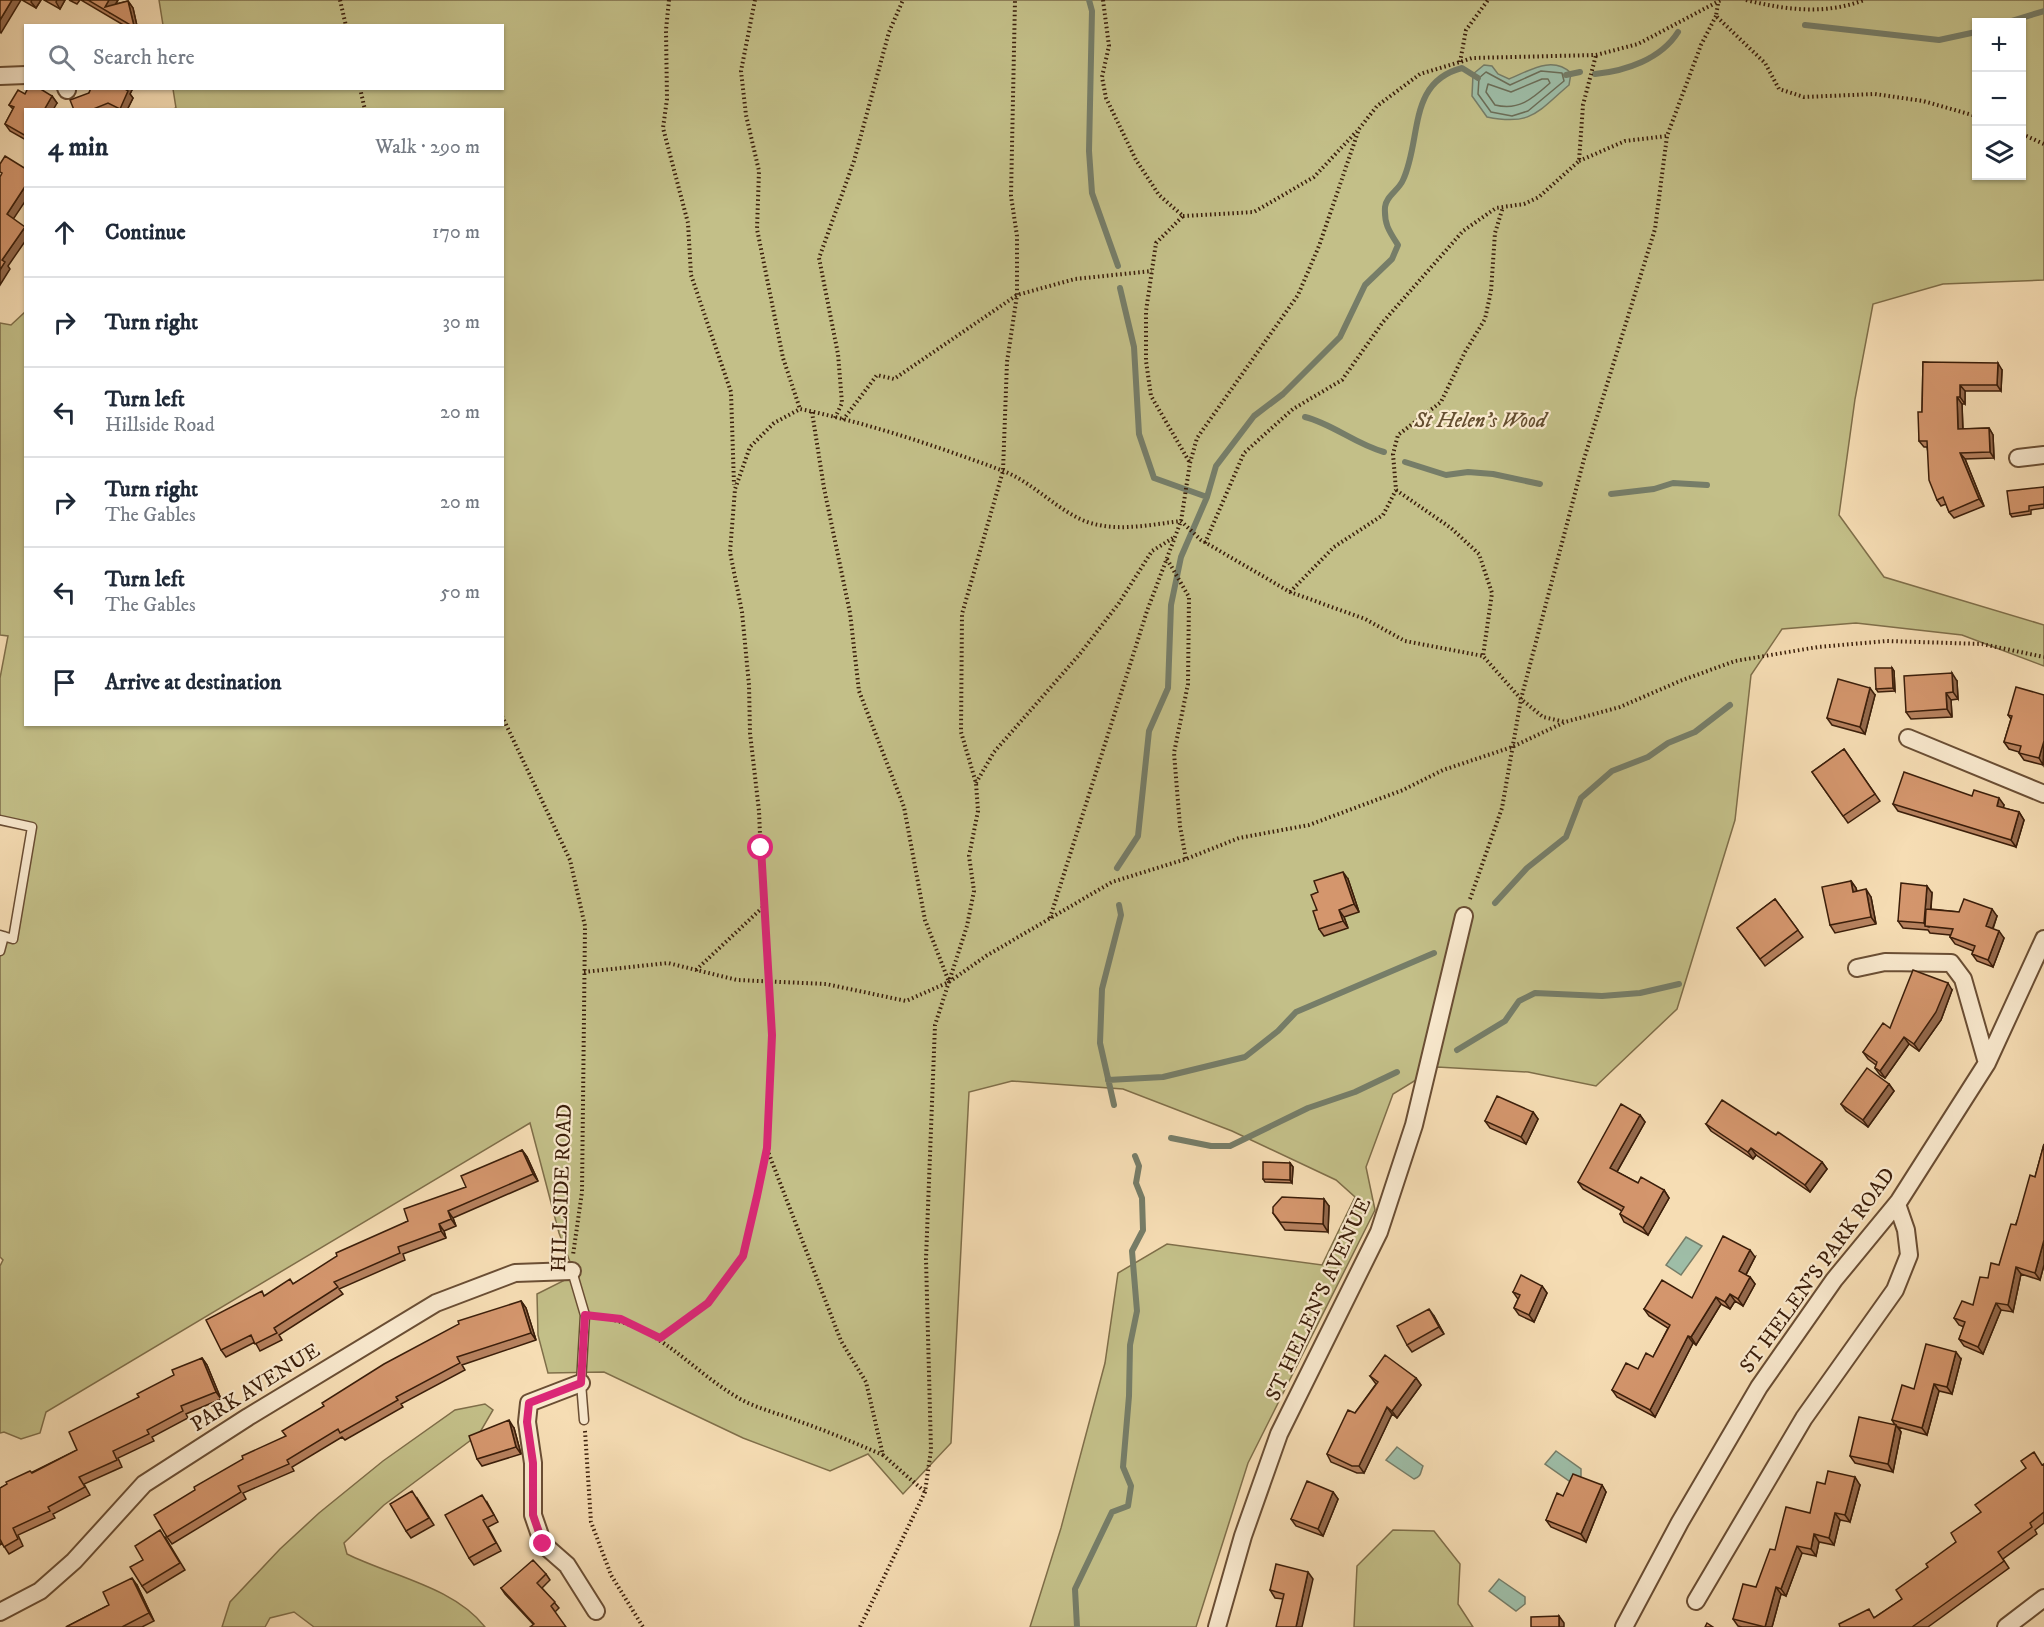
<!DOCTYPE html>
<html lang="en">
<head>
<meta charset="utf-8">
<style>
  :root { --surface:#fff; --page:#f6f6f7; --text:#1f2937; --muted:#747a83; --line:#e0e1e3 }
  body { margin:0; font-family:"IM FELL DW Pica",serif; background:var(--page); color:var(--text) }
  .controls { position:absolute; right:18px; top:18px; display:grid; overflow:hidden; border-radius:0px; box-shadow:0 2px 4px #0004 }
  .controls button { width:54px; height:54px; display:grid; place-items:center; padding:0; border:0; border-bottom:2px solid var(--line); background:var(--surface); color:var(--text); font:30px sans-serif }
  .stop { position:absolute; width:18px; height:18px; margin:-14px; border:4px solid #db2777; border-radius:50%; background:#fff }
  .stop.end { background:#db2777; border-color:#fff; box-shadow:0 2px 6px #0008 }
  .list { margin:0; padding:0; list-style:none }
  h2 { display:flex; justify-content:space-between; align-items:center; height:78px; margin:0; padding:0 24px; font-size:26px }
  h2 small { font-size:20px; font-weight:400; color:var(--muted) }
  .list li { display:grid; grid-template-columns:39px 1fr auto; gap:18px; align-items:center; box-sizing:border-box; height:90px; padding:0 24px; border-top:2px solid var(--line) }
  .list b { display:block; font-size:22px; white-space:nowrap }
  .list p { margin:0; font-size:20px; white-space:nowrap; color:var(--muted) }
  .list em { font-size:20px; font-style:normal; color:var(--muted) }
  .icon { flex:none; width:33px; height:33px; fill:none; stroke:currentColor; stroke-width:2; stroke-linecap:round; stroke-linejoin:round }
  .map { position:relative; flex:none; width:2044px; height:1627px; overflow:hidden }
  .search { position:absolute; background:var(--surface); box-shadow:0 2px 4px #0004; left:24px; top:24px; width:480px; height:66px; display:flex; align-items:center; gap:15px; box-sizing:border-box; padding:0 21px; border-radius:0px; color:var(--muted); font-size:22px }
  .panel { position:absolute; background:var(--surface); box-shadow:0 2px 4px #0004; left:24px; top:108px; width:480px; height:618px; border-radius:0px }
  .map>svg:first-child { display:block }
</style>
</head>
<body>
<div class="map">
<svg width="2044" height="1627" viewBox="0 0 2044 1627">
  <rect width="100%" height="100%" fill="#f6ddb4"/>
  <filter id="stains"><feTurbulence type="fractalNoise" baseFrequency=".00333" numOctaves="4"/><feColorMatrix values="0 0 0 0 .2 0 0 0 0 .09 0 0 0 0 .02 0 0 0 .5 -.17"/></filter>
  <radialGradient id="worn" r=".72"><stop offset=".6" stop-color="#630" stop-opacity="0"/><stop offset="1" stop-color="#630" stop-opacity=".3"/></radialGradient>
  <path fill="#c3bf88" stroke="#7f6e49" stroke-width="1.5" fill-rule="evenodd" d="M159 0H2044V280L1943 284 1873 304 1855 399 1839 515 1884 577 2044 625V666L1962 635 1856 623 1782 629 1751 675 1735 820 1677 1009 1596 1086 1528 1072 1437 1067 1393 1094 1366 1167 1375 1210 1248 1463 1196 1627H1030L1061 1528 1105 1363 1118 1273 1167 1244 1322 1265 1355 1197 1336 1180 1232 1131 1123 1089 1012 1081 969 1092 951 1443 903 1494 868 1454 830 1471 743 1438 604 1372 548 1373 538 1335 537 1294 575 1275 559 1233 530 1123 46 1412 40 1433 21 1439 4 1432 0 1433V1266L3 1260 0 1257V935L12 939 32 827 0 820V678L8 636 0 635V323L11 325 25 312 26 724H502V110L173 109 176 108 173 89 502 88V26L163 25ZM1976 22H2022V176H1976Z
    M485 1404 493 1410 479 1434 384 1505 344 1543 347 1554C391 1576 454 1587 485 1627H314L294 1612 270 1618 265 1627H222L230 1602 280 1549 319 1513 383 1461 455 1410Z
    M1393 1530 1434 1531 1460 1564 1458 1604 1473 1627H1354L1357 1566Z"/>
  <path fill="#9ebda7" stroke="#767d68" stroke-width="1.5" d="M1484 65 1492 66 1498 74 1509 79C1529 71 1552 55 1571 73L1569 85C1537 112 1532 126 1487 117L1472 96 1473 74Z
    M1686 1237 1702 1246 1681 1275 1666 1265Z
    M1397 1447 1423 1466C1420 1473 1422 1476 1414 1479L1386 1460Z
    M1556 1451 1581 1469V1476L1572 1483 1545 1464Z
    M1499 1579 1525 1597V1604L1516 1611 1489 1591Z"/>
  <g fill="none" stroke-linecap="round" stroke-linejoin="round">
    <path stroke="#6c6e58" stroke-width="1.5" d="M1541 71 1562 73 1564 81 1528 111 1512 116 1491 112 1478 94 1479 78 1486 72 1510 85Z
      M1542 79H1548L1550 83C1532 99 1519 111 1495 105L1486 92 1488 84 1511 92Z"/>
    <path stroke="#767d68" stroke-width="6" d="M1089 0 1092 11 1089 151 1092 193 1118 266
      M2008 22 2044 11
      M1805 25 1939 40 1976 32
      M1595 74C1626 71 1661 59 1678 32
      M1566 75 1580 72
      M1120 288 1134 347 1139 434 1154 478 1207 497
      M1305 417C1333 424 1355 444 1384 452
      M1405 462 1446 475 1468 472 1493 474 1540 484
      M1611 494 1654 489 1673 483 1707 485
      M1117 868 1138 836 1149 731 1168 688 1171 605 1181 557 1207 497 1216 466 1254 416 1283 394 1340 337 1365 285 1392 259 1398 245C1389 231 1384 224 1385 207 1386 196 1399 190 1403 180 1422 140 1407 82 1462 68L1478 78
      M1495 903 1527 868 1566 837 1581 798 1612 771 1648 757 1668 743 1695 732 1730 705
      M1457 1050 1505 1021 1519 1001 1535 993 1602 996 1640 993 1679 984
      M1108 1080 1163 1077 1245 1057 1278 1031 1296 1012 1434 953
      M1114 1105 1100 1043 1102 989 1121 915 1119 905
      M1171 1138 1211 1146H1230L1308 1108 1355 1092 1397 1072
      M1077 1627 1075 1589 1112 1512 1128 1506 1131 1486 1123 1467 1129 1396 1130 1345 1137 1311 1132 1251 1143 1230 1142 1198 1136 1183 1139 1166 1135 1156"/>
    <defs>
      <path id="lane" d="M0 820 32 827 13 939 0 935
        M0 951 4 936
        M572 1271 585 1315 581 1383 584 1420"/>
      <path id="street" d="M0 76 26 75
        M66 88 67 90
        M2018 458 2044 455
        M1908 738 2044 794
        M1857 968 1885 962 1951 963 1963 979 1987 1063
        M581 1383 529 1403 527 1422 533 1463V1515L543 1544 567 1565 596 1611
        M1696 1601 1804 1418 1895 1290 1909 1255 1906 1230 1897 1204
        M0 1612 40 1591 74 1561 144 1484 248 1417 436 1303 515 1273 572 1271
        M1217 1627 1243 1536 1279 1434 1379 1232 1414 1125 1464 916
        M1624 1627 1680 1522 1759 1387 1834 1280 1899 1201 1987 1063 2044 939
        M2006 1627 2044 1598"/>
    </defs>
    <use href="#lane" stroke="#6a4e34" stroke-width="11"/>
    <use href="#street" stroke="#6a4e34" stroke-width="20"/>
    <path stroke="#3b1e0a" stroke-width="4" stroke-dasharray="1.5 3" stroke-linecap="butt" d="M340 0 346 26
      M669 0 666 30 667 99 663 128 688 223 691 275 731 392 734 485
      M755 0 741 71 746 115 759 171 757 229 783 358 800 409
      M1103 0 1109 46 1102 77 1106 98 1136 160 1159 195 1183 216 1156 243 1146 311V361L1151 396 1190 463
      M1746 0C1786 10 1825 15 1864 0
      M1718 4 1716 16 1765 63 1779 89 1804 97 1875 94 1923 101 1976 116
      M1460 62 1466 30 1488 0
      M360 88 365 110
      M2022 134 2044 144
      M1579 161 1625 141 1667 136
      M1183 216 1254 212 1314 177 1357 131
      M812 412 824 488 850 613 859 691 904 807 925 920 949 982
      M835 418 842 403 838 354 819 258 854 161 889 32 903 0
      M843 420 877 375 894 379 1017 295 1075 279 1152 271
      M1396 490 1451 528 1479 554 1492 593 1483 656
      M1205 543 1244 453 1293 409 1342 380 1383 322 1463 231 1496 208 1524 204 1539 197 1579 161 1583 105 1596 55
      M1167 559 1189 597 1188 684 1174 753 1180 826 1186 859
      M1290 592 1334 547 1383 515 1396 490 1393 454 1398 435 1441 402 1465 352 1485 319 1491 291 1495 233 1503 207
      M502 716 570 860 585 926 582 1192 573 1255
      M976 783 994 752 1079 655 1119 603 1152 551 1173 538
      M1470 899 1502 808 1521 699 1584 459 1655 229 1667 136 1701 45 1716 16
      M1050 918 1147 611 1181 521 1190 463 1197 438 1298 295 1319 246 1359 129 1377 106 1420 74 1460 62 1472 58 1596 55 1638 44 1721 0
      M696 970 763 907
      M584 972 668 963 737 980 826 984 906 1001 949 982 986 956 1112 882 1186 859 1239 838 1309 825 1403 790 1443 770 1512 747 1565 722 1620 707 1680 681 1735 661 1818 647 1887 641 1982 644 2044 657
      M767 1149 841 1341 866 1382 883 1455 925 1492
      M597 1317C660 1324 690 1371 742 1400 759 1409 780 1414 798 1421 827 1431 855 1443 883 1455
      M660 1338 708 1303 743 1256 767 1148 772 1035 770 982 763 907 759 811 750 733 749 685 742 612 730 552 735 489 750 447 774 423 800 409C868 423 936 446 1001 470 1030 481 1051 504 1078 518 1110 534 1147 525 1181 521L1201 540 1290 592 1365 619 1405 641 1483 656 1521 699 1543 717 1565 722
      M585 1431 591 1522 611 1575 643 1627
      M860 1627 925 1492 931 1450 926 1259 935 1025 967 926 974 891 969 856 978 811 976 783 961 732 962 614 1003 471 1007 362 1017 295V236L1011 196 1015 0"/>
    <use href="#lane" stroke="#f9e9ce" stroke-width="8"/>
    <use href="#street" stroke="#f9e9ce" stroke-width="16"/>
  </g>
  <path fill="#b6815e" stroke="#3b1e0a" stroke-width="1.5" d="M22 0H41L36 8Z
    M44 0H65L60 9Z
    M69 0H80L77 4Z
    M81 0H118L116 4 128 1 133 8 137 26H125Z
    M91 88H133L130 94 133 98 127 110H74L89 93Z
    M25 94 52 96 57 103 26 110V140L10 131 5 124 13 109 9 105Z
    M1923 362 2002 370 2001 391H1965V404H1962L1963 429 1989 428 1993 435 1994 458 1965 459 1984 506 1954 518 1949 512 1946 504 1941 506 1937 500 1927 447H1924L1919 441 1922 412Z
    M2044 487V508L2031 510V514L2012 517 2010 514Z
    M1892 668 1894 671 1895 691 1878 692 1876 689Z
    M1957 681 1958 699 1951 700 1952 717 1911 719 1906 712Z
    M1875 695 1865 734 1832 725 1827 718Z
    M2044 695V764L2043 765 2024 760 2019 753V752L2009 749 2004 742 2011 719 2008 715Z
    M1844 749 1880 801 1848 823 1812 772Z
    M1972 796 2004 805 2003 808 2019 812 2024 820 2016 847 1898 811 1893 804Z
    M1348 879 1359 912 1344 917 1348 928 1324 936 1319 929 1317 910Z
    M1851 881 1856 888 1857 891 1871 897 1876 924 1835 933 1830 925Z
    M1932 893 1931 909 1997 916 1993 929 2004 938 1993 967 1977 961 1972 954 1973 951 1955 944 1950 937V935L1930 933 1928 930 1903 928 1898 921Z
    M1775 899 1803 937 1765 966 1737 928Z
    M1952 990 1941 1020 1919 1051 1909 1044 1885 1078 1880 1075 1875 1068 1876 1065 1868 1059 1863 1052 1890 1028Z
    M1889 1084 1894 1091 1868 1127 1846 1111 1841 1104Z
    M1533 1112 1538 1119 1526 1144 1490 1128 1485 1121Z
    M1640 1115 1645 1122 1617 1172 1638 1183 1664 1190 1669 1198 1648 1235 1624 1222 1620 1214 1622 1211 1583 1189 1578 1182Z
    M1706 1124 1776 1135 1822 1162 1827 1169 1810 1192 1756 1155 1753 1159 1711 1131Z
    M2044 1144V1265L2040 1280 2021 1274 2013 1312 2001 1310 1983 1354 1964 1346 1959 1339 1964 1327 1959 1325 1954 1318 1973 1305 1988 1278 1999 1265 2035 1177Z
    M522 1150 527 1157 538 1181 453 1218 456 1226 444 1231 446 1238 403 1254 405 1260 339 1289 343 1294 279 1335 282 1340 260 1351 255 1342 226 1357 221 1350 265 1296 293 1284 408 1221 466 1187Z
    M1290 1163 1293 1167 1292 1183 1265 1182 1263 1179Z
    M1329 1206 1328 1232 1285 1230 1273 1213Z
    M1755 1257 1746 1275 1750 1277 1755 1284 1743 1306 1735 1301 1730 1309 1721 1304 1696 1345 1693 1343 1655 1417 1617 1397 1612 1390 1653 1357 1668 1328 1649 1316 1644 1309 1692 1298Z
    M1542 1286 1547 1293 1534 1322 1519 1315 1514 1308 1518 1299 1513 1292Z
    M521 1301 526 1308 536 1340 462 1365 465 1370 401 1404 403 1407 345 1440 342 1437 292 1467 294 1471 243 1493 246 1499 172 1544 167 1537 286 1436Z
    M1434 1316 1444 1334 1412 1352 1407 1345Z
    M202 1358 207 1365 221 1399 186 1414 188 1418 152 1437 154 1441 118 1458 122 1467 84 1484 90 1495 53 1514 55 1518 18 1535 23 1546 9 1554 2 1543 0 1545V1488L77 1450 139 1397Z
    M1961 1359 1952 1394 1939 1391 1927 1435 1898 1427 1901 1432 1893 1472 1855 1463 1850 1456 1895 1425 1892 1420 1914 1389Z
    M1370 1376 1416 1378 1421 1385 1397 1418 1392 1414 1364 1473H1357L1331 1462 1327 1454 1355 1413 1376 1384Z
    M514 1428 521 1454 482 1466 477 1459Z
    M2044 1464V1523L2035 1530 2037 1534 2003 1559 2009 1568 1928 1627H1840L1875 1617 1902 1599 1928 1567 1956 1542 1981 1513Z
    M1825 1484 1860 1485 1850 1522 1840 1520 1834 1545 1819 1542 1816 1556 1802 1553 1786 1596 1781 1594 1772 1627H1742L1738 1626 1733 1619 1756 1587 1775 1550 1810 1513Z
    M1602 1485 1606 1492 1586 1542 1551 1527 1546 1520 1563 1496Z
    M1333 1492 1338 1499 1323 1536 1296 1526 1291 1519Z
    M417 1498 434 1525 411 1538 406 1531Z
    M487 1502 498 1522 488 1527 501 1551 474 1565 469 1558Z
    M165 1537 185 1570 147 1593 142 1586 143 1560Z
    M546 1574 550 1580 542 1588 559 1608 555 1612 534 1625 505 1594 501 1588Z
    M1313 1579 1283 1599 1275 1598 1270 1590Z
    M137 1585 154 1621 142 1627H66L109 1605Z"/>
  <path fill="#94694c" stroke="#3b1e0a" stroke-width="1.5" d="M12 0H21L1 33 0 32V20Z
    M32 0H41L36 8 31 2Z
    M57 0H65L60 9 56 2Z
    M109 0H118L110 13 105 7Z
    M128 1 133 8 137 26H134Z
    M125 88H133L130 94 133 98 127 110H121L120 109Z
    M52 96 57 103 53 110H44Z
    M26 185V200L12 221 7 214Z
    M25 227 26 240 8 266 10 269 0 285V270L2 260Z
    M1998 363 2002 370 2001 391 1997 385Z
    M1960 385 1965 391V404L1960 397Z
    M1957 397 1962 404 1963 436 1958 429Z
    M1989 428 1993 435 1994 458 1990 452Z
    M1960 453 1965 459 1984 506 1979 499Z
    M1892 668 1894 671 1895 691 1893 688Z
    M1952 673 1957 681 1958 699 1953 692Z
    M1870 688 1875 695 1865 734 1860 727Z
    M1946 693 1951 700 1952 717 1947 709Z
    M2043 741 2044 742 2043 765 2039 758Z
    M1999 798 2004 805 2002 813 1997 806Z
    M2019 812 2024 820 2016 847 2011 840Z
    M1343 872 1348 879 1359 912 1354 904Z
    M1851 881 1856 888 1858 899 1853 892Z
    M1927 886 1932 893 1929 927 1926 926 1924 923Z
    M1866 889 1871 897 1876 924 1871 917Z
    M1992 909 1997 916 1991 933 1986 926Z
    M1339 910 1344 917 1348 928 1343 921Z
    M1999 931 2004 938 1993 967 1988 960Z
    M1948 983 1952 990 1941 1020 1919 1051 1914 1044Z
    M1904 1037 1909 1044 1885 1078 1880 1071Z
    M1889 1084 1894 1091 1868 1127 1863 1120Z
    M1533 1112 1538 1119 1526 1144 1521 1137Z
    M1640 1115 1645 1122 1615 1175 1610 1168Z
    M1751 1148 1756 1155 1753 1159 1748 1152Z
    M522 1150 527 1157 538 1181 533 1174Z
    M1822 1162 1827 1169 1810 1192 1805 1185Z
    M1290 1163 1293 1167 1292 1183 1290 1180Z
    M1664 1190 1669 1198 1648 1235 1643 1228Z
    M1324 1199 1329 1206 1328 1232 1323 1224Z
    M448 1211 453 1218 456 1226 451 1219Z
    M439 1224 444 1231 446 1238 441 1231Z
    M2044 1240V1265L2040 1280 2035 1273Z
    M1750 1250 1755 1257 1744 1278 1739 1271Z
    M2016 1267 2021 1274 2013 1312 2008 1305Z
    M1750 1277 1755 1284 1743 1306 1738 1299Z
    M1542 1286 1547 1293 1534 1322 1529 1315Z
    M1730 1294 1735 1301 1730 1309 1725 1302Z
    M1716 1297 1721 1304 1696 1345 1691 1337Z
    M521 1301 526 1308 536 1340 531 1333Z
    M1996 1303 2001 1310 1983 1354 1978 1347Z
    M1429 1309 1434 1316 1444 1334 1439 1327Z
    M1688 1336 1693 1343 1655 1417 1650 1410Z
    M1956 1352 1961 1359 1952 1394 1947 1387Z
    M202 1358 207 1365 221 1399 216 1392Z
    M1416 1378 1421 1385 1397 1418 1392 1411Z
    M1934 1384 1939 1391 1927 1435 1922 1428Z
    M1387 1407 1392 1414 1364 1473 1359 1466Z
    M509 1420 514 1428 521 1454 516 1447Z
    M1896 1425 1901 1432 1893 1472 1888 1464Z
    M1855 1477 1860 1485 1850 1522 1845 1515Z
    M1602 1485 1606 1492 1586 1542 1581 1534Z
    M1333 1492 1338 1499 1323 1536 1318 1529Z
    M1835 1513 1840 1520 1834 1545 1829 1538Z
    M1814 1534 1819 1542 1816 1556 1811 1549Z
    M1797 1546 1802 1553 1786 1596 1781 1589Z
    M1308 1572 1313 1579 1302 1627H1296Z
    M132 1578 137 1585 154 1621 149 1613Z
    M1776 1587 1781 1594 1772 1627H1765Z
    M1559 1616 1564 1623V1627H1559Z"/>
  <path fill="#d4966d" stroke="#3b1e0a" stroke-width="1.5" d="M0 0H12L0 20Z
    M88 0H109L105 7 128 1 134 26H132Z
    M28 88H39L52 96 44 110H26V136L5 124 14 107 9 105 18 90 25 94Z
    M91 88H125V89L128 91 120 109 108 103 91 110H74L70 100 89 93Z
    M5 156 26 169V185L7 214 25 227 2 260 5 262 0 270V177L2 173 0 172V164Z
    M1923 362 1998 363 1997 385H1960V397H1957L1958 429 1989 428 1990 452 1960 453 1979 499 1949 512 1943 497 1937 500 1929 480 1927 441H1919L1918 412H1922Z
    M2044 487V504L2029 506V511L2010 514 2007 491Z
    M1875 668H1892L1893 688 1876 689Z
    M1952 673 1953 692 1946 693 1947 709 1906 712 1904 676Z
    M1838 679 1870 688 1860 727 1827 718Z
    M2016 687 2044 695V741L2039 758 2019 753 2021 746 2004 742 2012 716 2008 715Z
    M1844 749 1875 794 1843 816 1812 772Z
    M1904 772 1972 796 1974 790 1999 798 1997 806 2019 812 2011 840 1893 804Z
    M1343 872 1354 904 1339 910 1343 921 1319 929 1313 911 1317 910 1311 895 1318 892 1314 881Z
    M1851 881 1853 892 1866 889 1871 917 1830 925 1822 887Z
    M1901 883 1927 886 1924 923 1898 921Z
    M1775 899 1798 930 1760 959 1737 928Z
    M1964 899 1992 909 1986 926 1999 931 1988 960 1972 954 1975 946 1950 937 1953 929 1925 926 1926 909 1959 912Z
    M1913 970 1948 983 1936 1012 1914 1044 1904 1037 1880 1071 1875 1068 1877 1062 1863 1052 1883 1023 1890 1028Z
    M1867 1068 1889 1084 1863 1120 1841 1104Z
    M1497 1096 1533 1112 1521 1137 1485 1121Z
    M1722 1100 1776 1135 1778 1132 1822 1162 1805 1185 1751 1148 1748 1152 1706 1124Z
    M1621 1104 1640 1115 1610 1168 1638 1183 1641 1177 1664 1190 1643 1228 1620 1214 1624 1207 1578 1182Z
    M2044 1144V1240L2035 1273 2016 1267 2008 1305 1996 1303 1978 1347 1959 1339 1965 1322 1954 1318 1962 1301 1973 1305 1980 1277 1988 1278 1991 1263 1999 1265 2011 1224 2016 1225 2030 1175 2035 1177Z
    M522 1150 533 1174 448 1211 451 1219 439 1224 441 1231 398 1247 400 1253 334 1282 338 1287 274 1328 277 1333 255 1344 251 1335 221 1350 206 1320 262 1291 264 1296 290 1279 293 1284 337 1256 336 1253 408 1221 404 1209 466 1187 461 1176Z
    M1263 1162 1290 1163V1180L1263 1179Z
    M1282 1197 1324 1199 1323 1224 1280 1222 1273 1213V1207Z
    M1723 1236 1750 1250 1739 1271 1750 1277 1738 1299 1730 1294 1725 1302 1716 1297 1691 1337 1688 1336 1650 1410 1612 1390 1626 1363 1638 1369 1646 1353 1653 1357 1670 1325 1644 1309 1662 1280 1692 1298Z
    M1521 1275 1542 1286 1529 1315 1514 1308 1520 1295 1513 1292Z
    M521 1301 531 1333 457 1357 460 1363 396 1397 398 1400 340 1433 338 1429 287 1460 289 1464 238 1486 241 1492 167 1537 154 1515 195 1490 194 1487 243 1459 242 1456 286 1436 282 1431 324 1406 322 1403 384 1364 459 1324 458 1321Z
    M1429 1309 1439 1327 1407 1345 1397 1326Z
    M1926 1344 1956 1352 1947 1387 1934 1384 1922 1428 1892 1420 1902 1385 1914 1389Z
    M1385 1355 1416 1378 1392 1411 1387 1407 1359 1466H1352L1327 1454 1348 1410 1355 1413 1378 1382 1370 1376Z
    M202 1358 216 1392 181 1406 183 1411 147 1430 149 1434 113 1451 117 1460 79 1477 85 1487 48 1507 50 1511 13 1528 18 1539 4 1547 0 1539V1488L7 1484 6 1482 30 1471 32 1473 77 1450 69 1432 139 1397 137 1394 174 1375 172 1370Z
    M1859 1417 1896 1425 1888 1464 1850 1456Z
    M509 1420 516 1447 477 1459 469 1436Z
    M2034 1452 2042 1465 2044 1464V1512L2030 1523 2032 1527 1998 1552 2004 1561 1929 1615 1912 1627H1840L1839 1624 1869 1609 1874 1618 1902 1599 1896 1590 1928 1567 1926 1564 1956 1542 1951 1533 1981 1512 1975 1505 2026 1468 2021 1461Z
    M1828 1471 1855 1477 1845 1515 1835 1513 1829 1538 1814 1534 1811 1549 1797 1546 1781 1589 1776 1587 1765 1627 1733 1619 1743 1584 1756 1587 1770 1549 1775 1550 1786 1507 1810 1513 1817 1482 1825 1484Z
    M1573 1474 1602 1485 1581 1534 1546 1520 1557 1493 1563 1496Z
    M1307 1481 1333 1492 1318 1529 1291 1519Z
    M412 1491 429 1518 406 1531 390 1504Z
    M482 1495 494 1515 483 1520 496 1543 469 1558 445 1515Z
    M160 1530 180 1563 142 1586 130 1567 143 1560 135 1546Z
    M533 1560 546 1574 537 1583 555 1602 551 1606 566 1627H530L534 1624 501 1588Z
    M1276 1564 1308 1572 1296 1627H1276L1284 1594 1270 1590Z
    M132 1578 149 1613 122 1627H66L109 1605 103 1592Z
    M1559 1616V1627H1531V1617Z
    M1707 1623 1713 1627H1705Z"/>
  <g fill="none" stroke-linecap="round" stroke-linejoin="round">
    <path stroke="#db2777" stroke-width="8" d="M543 1544 533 1515V1463L527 1422 529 1403 581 1383 585 1315 621 1319 660 1338 708 1303 743 1256 757 1196 767 1148 772 1035 761 848"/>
  </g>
  <g text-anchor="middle" stroke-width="4.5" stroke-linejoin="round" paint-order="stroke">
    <g font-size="21" font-style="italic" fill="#644e30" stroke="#f9e9ce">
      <text x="1480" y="427">St Helen's Wood</text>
    </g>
    <g font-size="21" fill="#3b1e0a" stroke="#f9e9ce">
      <text transform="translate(561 1188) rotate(-88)" y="7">HILLSIDE ROAD</text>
      <text transform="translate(1817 1270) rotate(-54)" y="7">ST HELEN'S PARK ROAD</text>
      <text transform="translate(1318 1299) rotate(-65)" y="7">ST HELEN'S AVENUE</text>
      <text transform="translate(255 1387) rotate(-32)" y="7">PARK AVENUE</text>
    </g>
  </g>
  <rect width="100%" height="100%" filter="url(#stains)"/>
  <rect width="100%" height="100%" fill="url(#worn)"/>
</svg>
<div class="controls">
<button>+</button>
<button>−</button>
<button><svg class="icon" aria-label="layers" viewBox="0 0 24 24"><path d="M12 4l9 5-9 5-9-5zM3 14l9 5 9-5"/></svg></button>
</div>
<div class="stop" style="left:761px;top:848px"></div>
<div class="stop end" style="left:543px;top:1544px"></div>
<div class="search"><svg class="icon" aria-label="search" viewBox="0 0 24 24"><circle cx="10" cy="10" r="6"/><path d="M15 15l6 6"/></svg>Search here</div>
<section class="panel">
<h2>4 min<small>Walk · 290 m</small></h2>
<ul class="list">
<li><svg class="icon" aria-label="ahead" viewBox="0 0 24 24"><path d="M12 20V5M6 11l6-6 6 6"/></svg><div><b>Continue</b></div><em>170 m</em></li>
<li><svg class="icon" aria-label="right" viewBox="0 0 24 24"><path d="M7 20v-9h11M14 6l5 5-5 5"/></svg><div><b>Turn right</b></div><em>30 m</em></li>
<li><svg class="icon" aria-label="left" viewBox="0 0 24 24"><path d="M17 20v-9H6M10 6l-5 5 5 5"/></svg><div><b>Turn left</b><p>Hillside Road</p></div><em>20 m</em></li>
<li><svg class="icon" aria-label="right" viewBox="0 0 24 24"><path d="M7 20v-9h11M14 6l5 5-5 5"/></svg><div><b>Turn right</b><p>The Gables</p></div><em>20 m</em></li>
<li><svg class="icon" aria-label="left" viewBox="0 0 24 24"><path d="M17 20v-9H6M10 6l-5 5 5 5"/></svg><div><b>Turn left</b><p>The Gables</p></div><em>50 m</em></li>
<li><svg class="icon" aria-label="arrive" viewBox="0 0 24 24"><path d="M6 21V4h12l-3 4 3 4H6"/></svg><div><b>Arrive at destination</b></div></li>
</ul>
</section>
</div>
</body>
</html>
